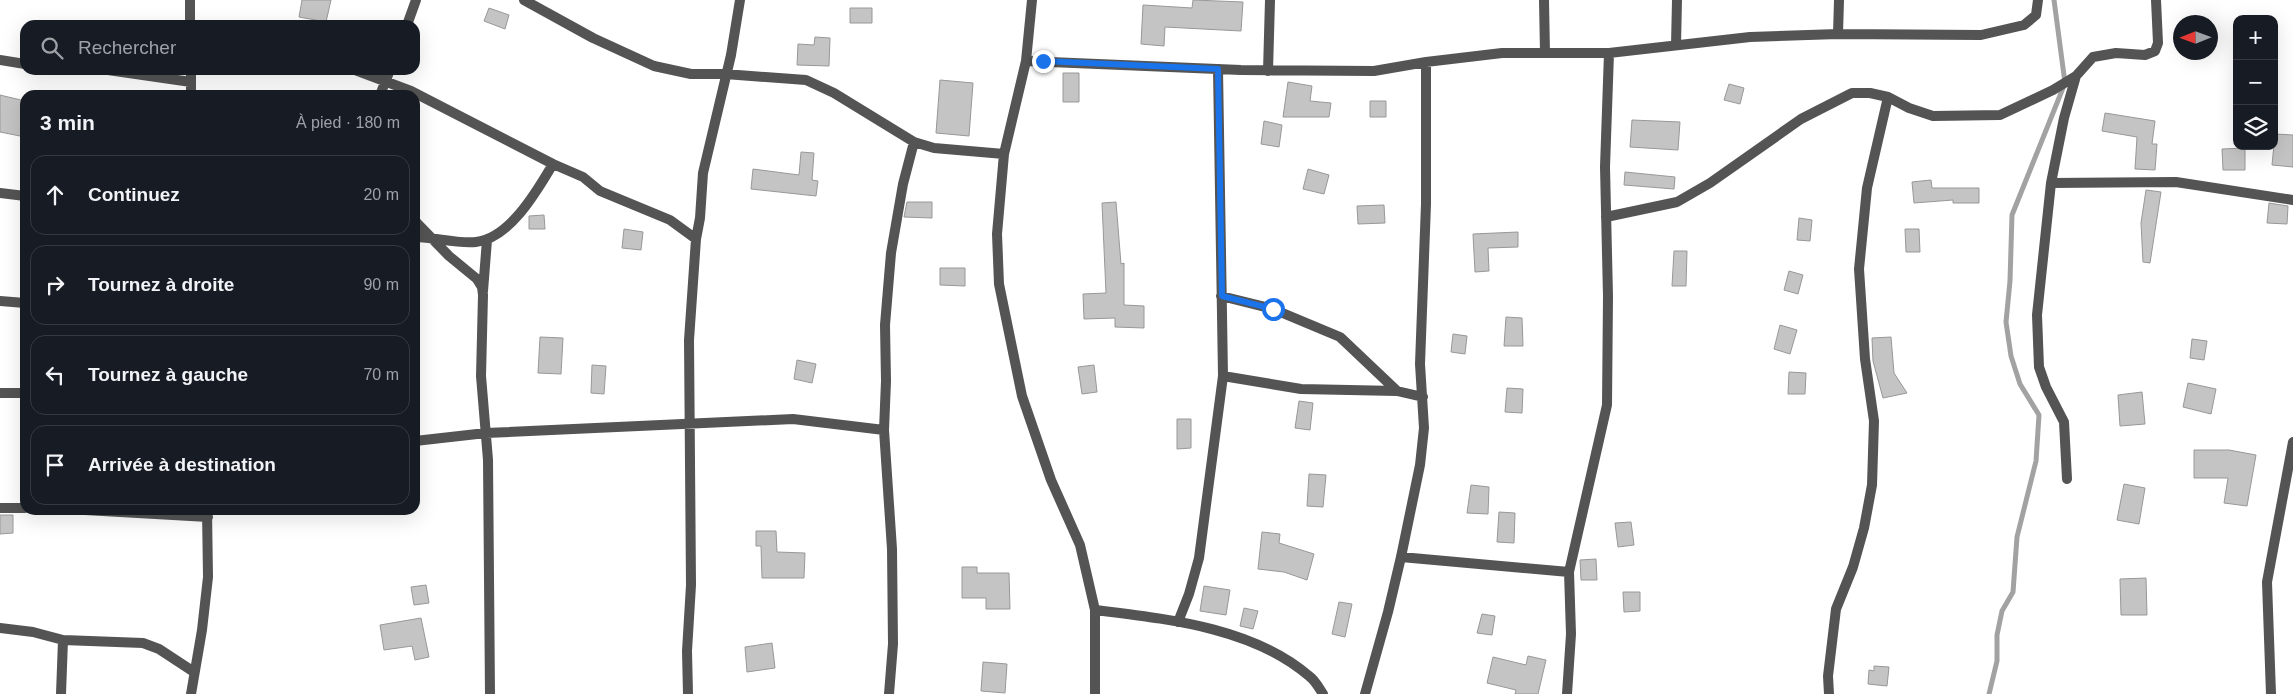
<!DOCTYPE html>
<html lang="fr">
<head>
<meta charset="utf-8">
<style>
  :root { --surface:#171b24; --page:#242831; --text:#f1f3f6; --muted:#9ea1a6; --line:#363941 }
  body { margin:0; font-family:Helvetica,sans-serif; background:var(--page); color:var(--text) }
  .controls { position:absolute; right:15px; top:15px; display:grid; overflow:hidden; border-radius:10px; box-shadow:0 5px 20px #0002 }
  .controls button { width:45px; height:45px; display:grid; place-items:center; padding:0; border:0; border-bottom:1px solid var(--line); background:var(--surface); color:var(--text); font:25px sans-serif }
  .compass { position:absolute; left:2173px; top:15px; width:45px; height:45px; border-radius:50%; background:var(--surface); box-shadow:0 5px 20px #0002; rotate:269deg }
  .stop { position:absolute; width:15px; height:15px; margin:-11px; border:4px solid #1a73e8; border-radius:50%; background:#fff }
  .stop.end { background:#1a73e8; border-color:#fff; box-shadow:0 1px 5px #0008 }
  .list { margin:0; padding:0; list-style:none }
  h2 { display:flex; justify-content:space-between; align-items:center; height:65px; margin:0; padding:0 20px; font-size:21px }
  h2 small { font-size:16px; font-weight:400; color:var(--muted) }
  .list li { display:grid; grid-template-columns:32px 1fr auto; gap:15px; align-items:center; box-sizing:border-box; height:80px; margin:0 10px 10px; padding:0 10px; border:1px solid var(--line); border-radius:15px }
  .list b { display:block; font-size:19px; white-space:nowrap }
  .list em { font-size:16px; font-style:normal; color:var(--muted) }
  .icon { flex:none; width:28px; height:28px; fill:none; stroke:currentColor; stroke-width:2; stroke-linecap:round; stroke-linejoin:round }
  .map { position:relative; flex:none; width:2293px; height:694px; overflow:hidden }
  .search { position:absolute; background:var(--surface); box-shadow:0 5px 20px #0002; left:20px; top:20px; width:400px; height:55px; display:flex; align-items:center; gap:12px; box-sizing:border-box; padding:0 18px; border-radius:15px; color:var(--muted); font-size:19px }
  .panel { position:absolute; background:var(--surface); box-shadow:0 5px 20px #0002; left:20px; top:90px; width:400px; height:425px; border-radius:15px }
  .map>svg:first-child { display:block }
</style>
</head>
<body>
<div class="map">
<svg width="2293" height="694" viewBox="0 0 2293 694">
  <rect width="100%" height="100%" fill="#fff"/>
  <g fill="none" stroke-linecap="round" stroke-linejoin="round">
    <path stroke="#a2a2a2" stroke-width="5" d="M1989 694 1997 661V635L2002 611 2013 592 2017 537 2036 461 2039 415 2020 384 2011 356 2006 322 2010 281 2012 215 2065 83 2054 0"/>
  </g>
  <path fill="#c4c4c4" stroke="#989898" d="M302 0H331L326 22 299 17Z
    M1193 0 1243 2 1241 31 1165 27 1164 46 1141 44 1143 5 1192 8Z
    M489 8 509 15 505 29 484 21Z
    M850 8H872V23H850Z
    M815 37 830 38 829 66 797 65 798 44 814 45Z
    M1063 73H1079V102H1063Z
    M940 80 973 83 969 136 936 133Z
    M1288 82 1312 86 1310 101 1331 103 1329 117H1283Z
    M1729 84 1744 88 1740 104 1724 100Z
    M0 95 25 101V137L0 132Z
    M1370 101H1386V117H1370Z
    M2105 113 2155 121 2152 144H2157L2155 170 2135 169 2137 137 2102 131Z
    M1632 120 1680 122 1678 150 1630 147Z
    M1264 121 1282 125 1279 147 1261 144Z
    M2275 134 2293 135V167L2272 165Z
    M2245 148V170H2223L2222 149Z
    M801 152 814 153 812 180 818 181 816 196 751 189 753 169 799 175Z
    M1308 169 1329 175 1324 194 1303 189Z
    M1625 172 1675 177 1674 189 1624 185Z
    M1931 180 1932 188H1979V203H1953V200L1914 203 1912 182Z
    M2146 190 2161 192 2150 263 2143 262 2141 223Z
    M907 202H932V218L904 217Z
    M1116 202 1121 264 1124 263V305L1144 306V328L1115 327V318L1084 319 1083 294 1106 293 1102 203Z
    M2269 203 2288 206 2287 224 2267 223Z
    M1384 205 1385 223 1358 224 1357 206Z
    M544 215 545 229H529V216Z
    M1799 218 1812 220 1810 241 1797 240Z
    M624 229 643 232 641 250 622 248Z
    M1905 229H1919L1920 252H1906Z
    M1518 232V247L1488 248 1489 271 1475 272 1473 234Z
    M1674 251H1687L1686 286H1672Z
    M940 268H965V286L940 285Z
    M1789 271 1803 275 1798 294 1784 290Z
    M1506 317 1522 318 1523 346H1504Z
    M1780 325 1797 330 1790 354 1774 349Z
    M1453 334 1467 336 1465 354 1451 352Z
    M540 337 563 338 561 374 538 373Z
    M1891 337 1894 373 1907 393 1883 398 1873 361 1872 338Z
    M2192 339 2207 341 2204 360 2190 358Z
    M797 360 816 364 812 383 794 379Z
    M592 365 606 366 604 394 591 393Z
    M1094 365 1097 392 1082 394 1078 367Z
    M1789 372 1806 373 1805 394H1788Z
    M2188 383 2216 389 2211 414 2183 407Z
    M1507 388 1523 389 1522 413 1505 412Z
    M2142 392 2145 424 2120 426 2118 395Z
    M1299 401 1313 403 1310 430 1295 428Z
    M1177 419H1191V448L1177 449Z
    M2194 450H2229L2256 455 2247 506 2224 503 2228 478H2194Z
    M1309 474 1326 475 1323 507 1307 506Z
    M2124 484 2145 488 2139 524 2117 520Z
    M1471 485 1489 487 1488 514 1467 513Z
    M1499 512 1515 513 1514 543 1497 542Z
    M0 515H13V533L0 534Z
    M1631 522 1634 545 1618 547 1615 523Z
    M756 531H776L777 552 805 553 804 578H762L761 546H756Z
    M1262 532 1280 534 1279 543 1314 554 1307 580 1284 572 1258 569Z
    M1596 559 1597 580H1581L1580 560Z
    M962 567H977V573H1009L1010 609H986V598H962Z
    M2146 578 2147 615H2121L2120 579Z
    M426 585 429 603 414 605 411 587Z
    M1204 586 1230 590 1226 615 1200 611Z
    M1623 592H1640V611L1624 612Z
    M1339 602 1352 604 1345 637 1332 634Z
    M1244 608 1258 611 1253 629 1240 626Z
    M1482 614 1495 616 1492 635 1477 633Z
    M421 618 429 657 415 660 412 646 384 650 380 625Z
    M772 643 775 668 747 672 745 647Z
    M1528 656 1546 660 1538 694H1515L1516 690 1487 683 1493 657 1526 665Z
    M983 662 1007 664 1005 693 981 691Z
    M1874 666 1889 667 1887 686 1868 684 1869 670 1874 671Z"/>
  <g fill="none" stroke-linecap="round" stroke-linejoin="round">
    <path stroke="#545454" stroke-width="10" d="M524 0 593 38 654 66 691 74H725L806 80 834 93 914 142 934 148 1004 154
      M1032 0 1026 61 1004 154 997 234 999 284 1022 396 1051 480 1080 545 1095 610V694
      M1544 0 1545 53
      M190 25V0
      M407 25 416 0
      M1838 34 1839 0
      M1676 45 1677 0
      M0 60 25 64
      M1026 61 1241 70 1374 71 1426 62 1502 53H1609L1750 37 1838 34 1981 35 2024 25 2036 15 2038 0
      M108 70 191 82
      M355 70 411 91 553 164 583 177 600 191 670 220 696 239
      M1268 71 1270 0
      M191 95V70
      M380 95 390 70
      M2051 183 2176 182 2293 200
      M0 193 25 196
      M1606 217 1677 202 1710 183 1801 119 1852 93H1870L1888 97 1909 108 1933 116 2000 115 2053 90 2076 76 2093 57 2116 53 2145 55 2155 51 2158 43 2156 0
      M415 221 449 256 477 279 482 287 483 295 481 376 488 460 490 694
      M415 237C435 237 456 244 476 242 510 238 537 191 553 164
      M483 291 487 240
      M1221 296 1273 309 1340 337 1397 391
      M0 301 25 303
      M1223 376 1301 389 1397 391 1423 397
      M0 393H25
      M415 441 486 433 793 419 884 430
      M2067 479 2064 422 2046 387 2039 367 2037 315 2051 183 2064 118 2076 76
      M0 508H25
      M85 510 208 517
      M1401 557 1569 572
      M1095 610C1167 619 1252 627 1309 676 1315 680 1319 688 1323 694
      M1178 622 1189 594 1199 558 1223 376 1218 69
      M0 628 33 632 63 640 143 643 159 649 194 672
      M61 694 63 640
      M191 694 202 630 208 577 207 510
      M688 694 687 651 691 585 689 340 696 239 700 218 703 173 731 55 740 0
      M889 694 893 644 892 549 884 430 886 381 885 325 891 253 903 184 914 142
      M1365 694 1388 612 1401 557 1420 465 1424 428 1420 364 1426 204V62
      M1567 694 1571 634 1569 572 1607 405 1608 296 1605 167 1609 53
      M1829 694 1828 676 1836 609 1853 567 1864 528 1872 485 1874 421 1865 359 1859 269 1867 188 1888 97
      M2271 694 2267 582 2293 442"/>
  </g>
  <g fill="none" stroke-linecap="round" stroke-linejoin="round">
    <path stroke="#1a73e8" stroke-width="6" d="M1043 61 1218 69 1222 296 1273 309"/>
  </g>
</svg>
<div class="controls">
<button>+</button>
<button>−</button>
<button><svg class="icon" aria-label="layers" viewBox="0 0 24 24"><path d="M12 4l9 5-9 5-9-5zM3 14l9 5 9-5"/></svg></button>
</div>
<svg class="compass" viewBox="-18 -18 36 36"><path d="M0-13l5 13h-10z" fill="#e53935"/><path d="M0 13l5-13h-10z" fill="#9ea1a6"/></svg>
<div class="stop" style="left:1273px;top:309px"></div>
<div class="stop end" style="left:1043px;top:61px"></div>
<div class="search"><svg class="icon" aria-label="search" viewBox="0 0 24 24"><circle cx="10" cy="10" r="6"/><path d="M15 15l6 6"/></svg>Rechercher</div>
<section class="panel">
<h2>3 min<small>À pied · 180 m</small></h2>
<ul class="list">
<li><svg class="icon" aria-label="ahead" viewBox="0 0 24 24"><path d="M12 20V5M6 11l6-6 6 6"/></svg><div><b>Continuez</b></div><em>20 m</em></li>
<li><svg class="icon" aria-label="right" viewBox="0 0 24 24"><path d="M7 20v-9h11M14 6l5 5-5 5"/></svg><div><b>Tournez à droite</b></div><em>90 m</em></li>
<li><svg class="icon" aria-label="left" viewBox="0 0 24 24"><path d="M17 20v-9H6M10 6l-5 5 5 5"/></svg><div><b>Tournez à gauche</b></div><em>70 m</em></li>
<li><svg class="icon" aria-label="arrive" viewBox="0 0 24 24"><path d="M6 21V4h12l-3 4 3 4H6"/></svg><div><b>Arrivée à destination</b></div></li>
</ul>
</section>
</div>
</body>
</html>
